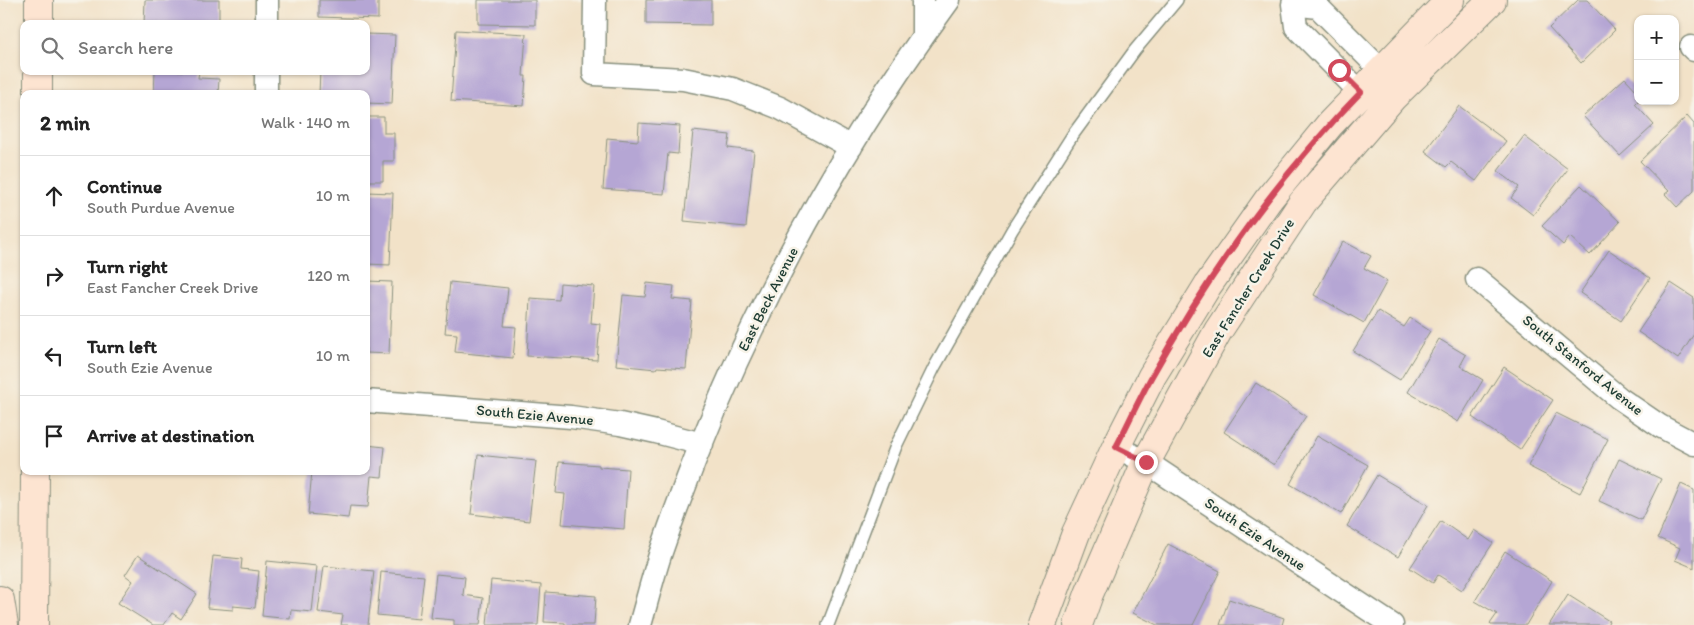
<!DOCTYPE html>
<html lang="en">
<head>
<meta charset="utf-8">
<style>
  :root { --surface:#fff; --page:#f2f2f2; --text:#222; --muted:#767676; --line:#e0e0e0 }
  body { margin:0; font-family:Itim,sans-serif; background:var(--page); color:var(--text) }
  .controls { position:absolute; right:15px; top:15px; display:grid; overflow:hidden; border-radius:10px; box-shadow:0 1px 4px #0004 }
  .controls button { width:45px; height:45px; display:grid; place-items:center; padding:0; border:0; border-bottom:1px solid var(--line); background:var(--surface); color:var(--text); font:25px sans-serif }
  .stop { position:absolute; width:15px; height:15px; margin:-11px; border:4px solid #d1495b; border-radius:50%; background:#fff }
  .stop.end { background:#d1495b; border-color:#fff; box-shadow:0 1px 5px #0008 }
  .list { margin:0; padding:0; list-style:none }
  h2 { display:flex; justify-content:space-between; align-items:center; height:65px; margin:0; padding:0 20px; font-size:21px }
  h2 small { font-size:16px; font-weight:400; color:var(--muted) }
  .list li { display:grid; grid-template-columns:32px 1fr auto; gap:15px; align-items:center; box-sizing:border-box; height:80px; padding:0 20px; border-top:1px solid var(--line) }
  .list b { display:block; font-size:19px; white-space:nowrap }
  .list p { margin:0; font-size:16px; white-space:nowrap; color:var(--muted) }
  .list em { font-size:16px; font-style:normal; color:var(--muted) }
  .icon { flex:none; width:28px; height:28px; fill:none; stroke:currentColor; stroke-width:2; stroke-linecap:round; stroke-linejoin:round }
  .map { position:relative; flex:none; width:1694px; height:625px; overflow:hidden }
  .search { position:absolute; background:var(--surface); box-shadow:0 1px 4px #0004; left:20px; top:20px; width:350px; height:55px; display:flex; align-items:center; gap:12px; box-sizing:border-box; padding:0 18px; border-radius:10px; color:var(--muted); font-size:19px }
  .panel { position:absolute; background:var(--surface); box-shadow:0 1px 4px #0004; left:20px; top:90px; width:350px; height:385px; border-radius:10px }
  .map>svg:first-child { display:block }
</style>
</head>
<body>
<div class="map">
<svg width="1694" height="625" viewBox="0 0 1694 625">
  <rect width="100%" height="100%" fill="#f7f3e8"/>
  <filter id="ink" filterUnits="userSpaceOnUse"><feTurbulence type="fractalNoise" baseFrequency=".02" numOctaves="2"/><feDisplacementMap in="SourceGraphic" scale="10" xChannelSelector="R" yChannelSelector="G"/><feConvolveMatrix kernelMatrix="1 2 1 2 8 2 1 2 1" color-interpolation-filters="sRGB"/></filter>
  <filter id="wash" filterUnits="userSpaceOnUse"><feTurbulence type="fractalNoise" baseFrequency=".0096" numOctaves="4" result="noise"/><feDisplacementMap in="SourceGraphic" scale="20" xChannelSelector="R" yChannelSelector="G"/><feGaussianBlur stdDeviation="1.12" result="paint"/><feColorMatrix in="noise" values="0 0 0 0 0 0 0 0 0 0 0 0 0 0 0 0 0 1.4 0 .05"/><feComposite in="paint" operator="in"/></filter>
  <g filter="url(#wash)">
    <rect width="100%" height="100%" fill="#f2e2c8"/>
    <g id="blocks">
      <path fill="#b5a6d4" d="M145 0H219V24H144Z
        M319 0H378V19L319 17Z
        M478 0H535V25L478 24Z
        M646 0H711V25L646 24Z
        M1578 0H1587L1615 30 1581 63 1549 28Z
        M456 30 526 34 523 76H526L524 106 451 101Z
        M366 34 395 35 392 104 366 103V94H319L320 71H366Z
        M155 71H199L198 78 219 79 218 94H154Z
        M1625 78 1638 92V101L1635 104 1654 125 1620 156 1583 116Z
        M1459 106 1506 141 1476 181 1451 162 1446 167 1425 151Z
        M1687 116 1694 124V191L1677 207 1665 194 1669 191 1640 161Z
        M366 117H384V133H394V161H383V181H366Z
        M639 123 680 126 678 154 668 153 664 194 603 189 607 138 638 141Z
        M693 131 730 135 728 148 754 151 746 227 684 221Z
        M1524 136 1568 169 1533 215 1511 198 1519 187 1498 171Z
        M1581 185 1620 222 1590 255 1570 237 1563 245 1542 226Z
        M366 192 393 193 390 265 366 264Z
        M1343 241 1371 256 1364 268 1387 281 1364 323 1314 295Z
        M1609 250 1650 278 1621 321 1580 293Z
        M366 281 392 282 389 354 366 353Z
        M450 282 508 288 504 326 516 327 513 358 455 352 457 334 445 333Z
        M560 283 594 286 591 323 600 324 597 360 527 356 530 298 559 300Z
        M647 283 674 286 672 299 692 301 686 369 657 367 656 369 616 365 623 295 645 297Z
        M1671 283 1694 298V334L1678 359 1638 332Z
        M1378 311 1404 327 1410 318 1430 331 1400 380 1353 351Z
        M1439 339 1466 355 1460 366 1483 380 1458 422 1408 392Z
        M1504 367 1553 400 1520 450 1472 417Z
        M1256 383 1306 416 1274 465 1224 432Z
        M1556 413 1608 439 1580 493 1528 466Z
        M1317 436 1368 465 1341 514 1290 484Z
        M366 445 385 447 382 477 371 476 368 507 350 506 348 518 308 514 312 471H366Z
        M478 455 536 461 529 521 471 514Z
        M1619 459 1661 479 1641 520 1599 501Z
        M559 462 599 465V467L628 469 624 529 562 524 565 494 556 493Z
        M1377 475 1428 505 1398 557 1347 526Z
        M1681 484 1694 490V568L1675 560 1680 548 1658 538Z
        M1441 521 1468 540 1474 530 1493 543 1462 590 1438 575 1433 583 1410 568Z
        M1168 544 1220 571 1193 625H1157L1133 613Z
        M1505 551 1552 581 1526 625H1491L1490 624 1497 614 1475 601Z
        M138 555 197 594 181 619 172 613 164 625H153L118 603 133 581 125 575Z
        M213 556 242 559 241 569 259 571 255 608 233 606V610L207 608Z
        M267 561 317 566 312 612 291 610 290 619 262 616Z
        M324 566 374 571 368 625H341L343 615 318 612Z
        M381 572 424 576 419 619 377 615Z
        M436 574 465 577 463 595 483 598 480 625H454V620L431 618Z
        M491 580 541 585 538 625H487Z
        M546 592 596 596 594 625H565V623L544 622Z
        M1568 595 1609 621 1607 625H1549Z
        M1229 599 1284 618 1282 625H1220Z"/>
    </g>
  </g>
  <g filter="url(#ink)">
    <use href="#blocks" fill-opacity="0" stroke="#88907e" stroke-width="1"/>
    <g fill="none" stroke-linecap="round" stroke-linejoin="round">
      <defs>
        <path id="lane" d="M828 625 896 446 934 368 1012 230 1072 136 1135 50 1177 0"/>
        <path id="street" d="M595 0 594 74 683 79 733 89 780 108 851 147
          M267 24V0
          M923 36V0
          M1691 47 1694 50
          M1361 93 1296 27 1293 4 1318 7 1382 71
          M266 94V71
          M1477 279 1619 398 1660 426 1694 444
          M366 401 571 417 620 424 656 432 702 444
          M1116 447 1146 462 1392 625
          M640 625C647 601 653 576 661 552 728 355 826 168 949 0"/>
        <path id="secondary" d="M39 24V0
          M38 94V71
          M0 600 4 625
          M34 625 35 471
          M1042 625 1076 533 1116 447 1152 376 1208 285 1268 200 1330 124 1450 0
          M1078 625 1089 594 1146 462 1218 331 1303 202 1393 97 1492 0"/>
      </defs>
      <use href="#lane" stroke="#88907e" stroke-width="14"/>
      <use href="#street" stroke="#88907e" stroke-width="25"/>
      <use href="#secondary" stroke="#88907e" stroke-width="30"/>
      <use href="#lane" stroke="#fff" stroke-width="11"/>
      <use href="#street" stroke="#fff" stroke-width="22"/>
      <use href="#secondary" stroke="#fde4d1" stroke-width="28"/>
    </g>
  </g>
  <g fill="none" stroke-linecap="round" stroke-linejoin="round" filter="url(#ink)">
    <path stroke="#d1495b" stroke-width="6" d="M1146 462 1116 447C1128 424 1139 399 1152 376 1209 274 1279 176 1361 92L1339 70"/>
  </g>
  <g text-anchor="middle" stroke-width="5" stroke-linejoin="round" paint-order="stroke">
    <g font-size="15" fill="#1f3d34" stroke="#f7f3e8">
      <text transform="translate(1248 288) rotate(-58)" y="5">East Fancher Creek Drive</text>
      <text transform="translate(768 299) rotate(-63)" y="5">East Beck Avenue</text>
      <text transform="translate(1583 365) rotate(39)" y="5">South Stanford Avenue</text>
      <text transform="translate(535 415) rotate(5)" y="5">South Ezie Avenue</text>
      <text transform="translate(1255 534) rotate(34)" y="5">South Ezie Avenue</text>
    </g>
  </g>
</svg>
<div class="controls">
<button>+</button>
<button>−</button>
</div>
<div class="stop" style="left:1339px;top:70px"></div>
<div class="stop end" style="left:1146px;top:462px"></div>
<div class="search"><svg class="icon" aria-label="search" viewBox="0 0 24 24"><circle cx="10" cy="10" r="6"/><path d="M15 15l6 6"/></svg>Search here</div>
<section class="panel">
<h2>2 min<small>Walk · 140 m</small></h2>
<ul class="list">
<li><svg class="icon" aria-label="ahead" viewBox="0 0 24 24"><path d="M12 20V5M6 11l6-6 6 6"/></svg><div><b>Continue</b><p>South Purdue Avenue</p></div><em>10 m</em></li>
<li><svg class="icon" aria-label="right" viewBox="0 0 24 24"><path d="M7 20v-9h11M14 6l5 5-5 5"/></svg><div><b>Turn right</b><p>East Fancher Creek Drive</p></div><em>120 m</em></li>
<li><svg class="icon" aria-label="left" viewBox="0 0 24 24"><path d="M17 20v-9H6M10 6l-5 5 5 5"/></svg><div><b>Turn left</b><p>South Ezie Avenue</p></div><em>10 m</em></li>
<li><svg class="icon" aria-label="arrive" viewBox="0 0 24 24"><path d="M6 21V4h12l-3 4 3 4H6"/></svg><div><b>Arrive at destination</b></div></li>
</ul>
</section>
</div>
</body>
</html>
